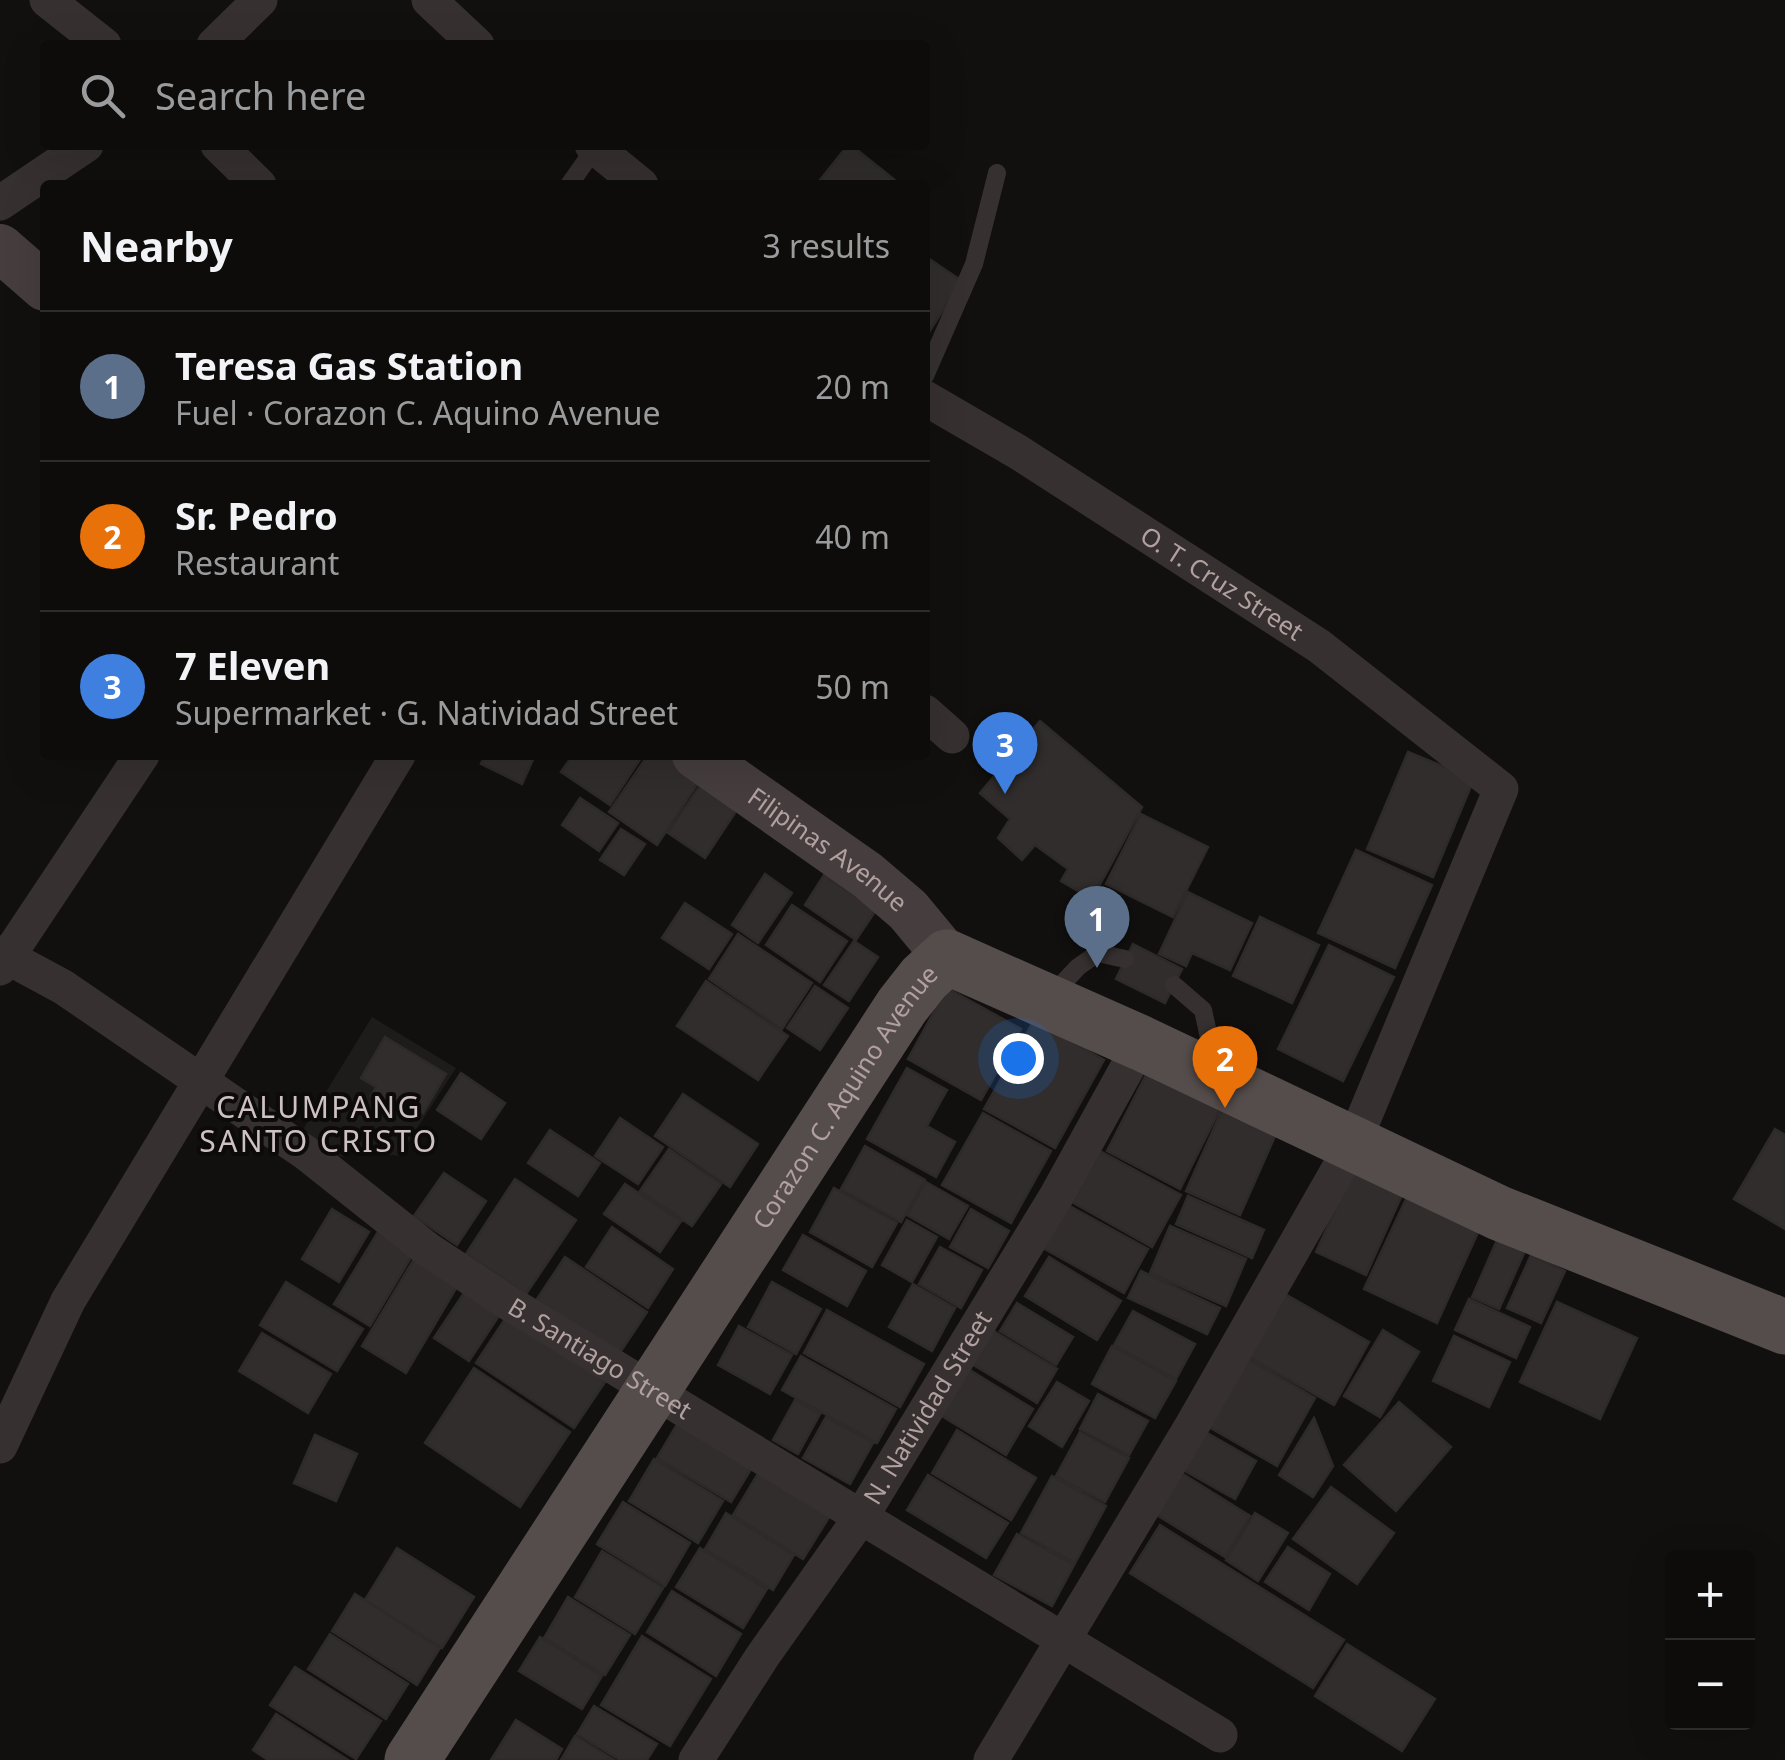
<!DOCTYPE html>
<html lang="en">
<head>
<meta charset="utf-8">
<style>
  :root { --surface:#0d0c0b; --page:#161514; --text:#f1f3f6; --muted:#9a9b9d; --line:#2d2c2c; --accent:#2563eb }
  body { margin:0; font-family:"Noto Sans",sans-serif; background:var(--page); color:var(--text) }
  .controls { position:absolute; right:30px; bottom:30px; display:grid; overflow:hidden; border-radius:10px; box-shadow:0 10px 40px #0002 }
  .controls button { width:90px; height:90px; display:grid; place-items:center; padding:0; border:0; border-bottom:2px solid var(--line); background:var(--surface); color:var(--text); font:50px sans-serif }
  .you { position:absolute; left:1018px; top:1058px; width:35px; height:35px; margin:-25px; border:8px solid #fff; border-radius:50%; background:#1a73e8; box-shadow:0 0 0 15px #1a73e833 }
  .badge { display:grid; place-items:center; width:65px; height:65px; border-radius:50%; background:var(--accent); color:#fff; font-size:32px; font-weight:700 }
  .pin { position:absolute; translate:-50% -82px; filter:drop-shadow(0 2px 5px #0008) }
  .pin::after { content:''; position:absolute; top:52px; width:35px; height:30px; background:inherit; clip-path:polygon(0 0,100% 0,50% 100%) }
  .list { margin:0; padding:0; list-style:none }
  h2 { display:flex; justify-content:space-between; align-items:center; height:130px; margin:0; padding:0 40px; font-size:42px }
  h2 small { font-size:32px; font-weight:400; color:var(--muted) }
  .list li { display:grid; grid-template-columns:65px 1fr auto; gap:30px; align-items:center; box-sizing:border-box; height:150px; padding:0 40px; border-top:2px solid var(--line) }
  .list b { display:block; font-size:38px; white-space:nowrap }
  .list p { margin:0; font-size:32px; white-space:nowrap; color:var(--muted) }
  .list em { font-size:32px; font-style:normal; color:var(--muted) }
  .icon { flex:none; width:55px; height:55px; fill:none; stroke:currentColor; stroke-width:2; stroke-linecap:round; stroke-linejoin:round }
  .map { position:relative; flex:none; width:1785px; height:1760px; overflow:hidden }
  .search { position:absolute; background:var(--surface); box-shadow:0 10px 40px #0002; left:40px; top:40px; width:890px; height:110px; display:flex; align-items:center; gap:25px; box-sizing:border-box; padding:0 35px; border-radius:10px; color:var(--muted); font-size:38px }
  .panel { position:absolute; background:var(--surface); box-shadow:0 10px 40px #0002; left:40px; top:180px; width:890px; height:580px; border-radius:10px }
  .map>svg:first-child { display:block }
</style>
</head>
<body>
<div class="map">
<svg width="1785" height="1760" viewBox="0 0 1785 1760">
  <rect width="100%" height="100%" fill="#11100f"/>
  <path fill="#1e1c1b" d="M372 1017 456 1068 399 1156 353 1149 342 1157 302 1131Z"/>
  <path fill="#302d2c" stroke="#2d2a29" stroke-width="2.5" d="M848 145H851L901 185H816Z
    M925 256 962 281 925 338Z
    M1040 721 1142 807 1092 899 1061 881 1068 869 1035 845 1022 860 998 838 1010 819 980 793Z
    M1408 752 1474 779 1433 877 1367 849Z
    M485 755H535L522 784 481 764Z
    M573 755H643L610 805 561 772Z
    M648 755H668L702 777 657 845 609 812Z
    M706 777 742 802 705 858 668 833Z
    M580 798 618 823 599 851 562 825Z
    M1141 814 1208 847 1173 917 1106 884Z
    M621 829 645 844 624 875 600 860Z
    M1356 850 1432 885 1395 968 1318 933Z
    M765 874 792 893 758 943 732 925Z
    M824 875 876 910 856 940 805 905Z
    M1188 892 1252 923 1230 970 1192 953 1186 966 1159 954Z
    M685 903 732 934 709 969 662 938Z
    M792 905 847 941 820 982 766 945Z
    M1260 917 1319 945 1292 1003 1233 976Z
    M738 934 812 983 782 1029 709 979Z
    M854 941 878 957 849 1001 824 985Z
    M1133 944 1182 969 1165 1003 1116 979Z
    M1329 945 1394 977 1343 1081 1278 1049Z
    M706 981 788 1036 758 1080 677 1026Z
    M815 986 848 1008 820 1050 787 1028Z
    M947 988 1021 1029 981 1100 908 1059Z
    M1034 1020 1104 1060 1055 1148 984 1109Z
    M385 1037 446 1074 423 1113 403 1102 398 1111 371 1096 376 1087 361 1078Z
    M907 1068 947 1090 927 1126 955 1142 936 1177 867 1139Z
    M1148 1071 1220 1109 1180 1189 1107 1151Z
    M461 1073 505 1103 481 1139 437 1110Z
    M683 1094 758 1144 730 1187 655 1136Z
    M1222 1110 1276 1134 1240 1215 1186 1191Z
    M983 1113 1051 1151 1011 1223 942 1185Z
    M620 1118 663 1147 638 1184 595 1156Z
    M1775 1129 1785 1135V1229L1734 1199Z
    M550 1130 600 1163 578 1196 528 1163Z
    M865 1146 925 1180 901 1222 841 1189Z
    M669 1149 721 1184 692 1226 640 1191Z
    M1100 1151 1181 1195 1152 1247 1072 1202Z
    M1357 1162 1407 1184 1366 1275 1316 1252Z
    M444 1173 486 1201 457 1245 414 1216Z
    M515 1179 576 1220 526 1294 466 1254Z
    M926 1182 968 1206 949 1239 907 1215Z
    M625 1184 681 1221 660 1252 604 1214Z
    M834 1188 897 1223 872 1267 810 1232Z
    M1188 1196 1264 1230 1252 1258 1176 1224Z
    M1407 1197 1479 1230 1437 1323 1364 1289Z
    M1066 1204 1148 1249 1124 1293 1043 1248Z
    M332 1209 369 1232 339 1282 302 1259Z
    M971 1209 1009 1231 988 1268 950 1247Z
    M907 1220 937 1237 912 1282 882 1265Z
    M1170 1226 1246 1259 1226 1306 1150 1273Z
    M612 1227 673 1269 648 1308 586 1267Z
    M378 1232 413 1254 370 1326 334 1304Z
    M803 1235 866 1271 847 1306 783 1270Z
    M1498 1238 1525 1251 1499 1309 1472 1297Z
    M940 1247 982 1270 961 1308 919 1284Z
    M417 1254 461 1280 406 1373 362 1346Z
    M1531 1255 1565 1271 1541 1323 1507 1308Z
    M565 1257 647 1312 617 1357 535 1302Z
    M1049 1257 1121 1301 1097 1340 1025 1296Z
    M1141 1271 1220 1308 1207 1334 1128 1298Z
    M286 1282 363 1329 337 1371 260 1325Z
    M772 1282 821 1309 796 1354 748 1327Z
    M913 1284 955 1308 932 1351 889 1327Z
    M468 1287 502 1311 469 1361 434 1338Z
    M1278 1290 1369 1342 1334 1405 1242 1353Z
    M1469 1299 1530 1327 1516 1358 1455 1330Z
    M1557 1302 1637 1338 1600 1419 1520 1382Z
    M1017 1303 1073 1337 1056 1365 1000 1331Z
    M513 1307 611 1373 574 1428 476 1363Z
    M827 1310 924 1364 900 1407 804 1353Z
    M1133 1311 1195 1344 1176 1379 1114 1345Z
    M739 1326 792 1355 770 1394 718 1365Z
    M992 1330 1057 1369 1037 1403 972 1364Z
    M1383 1330 1419 1352 1380 1417 1344 1396Z
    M262 1333 331 1374 308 1413 239 1371Z
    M1454 1336 1510 1362 1489 1407 1433 1381Z
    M1112 1346 1176 1381 1155 1418 1092 1384Z
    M801 1356 896 1409 877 1443 782 1390Z
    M1248 1359 1315 1398 1277 1466 1209 1427Z
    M965 1367 1033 1409 1006 1455 937 1413Z
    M474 1368 570 1432 520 1507 425 1443Z
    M1057 1382 1089 1401 1062 1447 1029 1426Z
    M1098 1394 1148 1421 1129 1455 1080 1429Z
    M795 1400 820 1414 798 1454 773 1440Z
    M1399 1402 1451 1447 1396 1511 1344 1465Z
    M682 1416 756 1461 731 1502 657 1458Z
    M826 1417 873 1443 850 1484 803 1458Z
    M1314 1418 1333 1466 1313 1497 1279 1475Z
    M957 1430 1036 1478 1011 1520 932 1473Z
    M1202 1430 1256 1461 1235 1499 1180 1468Z
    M1080 1432 1129 1458 1105 1502 1056 1476Z
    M315 1435 357 1454 336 1501 294 1483Z
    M654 1459 723 1501 698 1543 629 1501Z
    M765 1462 836 1506 803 1559 733 1515Z
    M1178 1471 1250 1516 1225 1557 1152 1512Z
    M928 1475 1008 1523 986 1558 907 1510Z
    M1052 1476 1106 1506 1075 1563 1021 1533Z
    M1331 1487 1394 1533 1357 1584 1293 1539Z
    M623 1502 690 1543 665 1586 597 1544Z
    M726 1513 794 1555 773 1590 705 1549Z
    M1255 1513 1288 1533 1258 1581 1226 1560Z
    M1160 1525 1344 1640 1313 1688 1130 1573Z
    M1017 1534 1074 1565 1052 1606 994 1575Z
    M1288 1547 1330 1574 1309 1610 1265 1582Z
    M397 1548 474 1597 442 1648 365 1600Z
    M700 1548 767 1589 743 1628 676 1587Z
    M602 1551 663 1588 635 1634 575 1597Z
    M672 1591 741 1634 716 1676 647 1632Z
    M355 1594 440 1648 417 1685 332 1631Z
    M568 1597 630 1635 605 1675 544 1638Z
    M330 1634 408 1684 386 1719 308 1669Z
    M642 1636 711 1679 670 1746 601 1705Z
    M540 1637 602 1676 582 1709 519 1671Z
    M1347 1644 1435 1699 1402 1751 1315 1696Z
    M295 1667 381 1721 356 1759 270 1705Z
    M594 1706 657 1744 647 1760H620L577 1734Z
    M276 1714 348 1760H268L253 1750Z
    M516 1720 562 1749 556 1760H491Z
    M575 1736 614 1760H561Z"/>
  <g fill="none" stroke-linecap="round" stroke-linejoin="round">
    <path stroke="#363130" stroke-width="18" d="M569 185 595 148
      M925 376 974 264 997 173
      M1174 985 1203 1010 1216 1070
      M1050 997 1078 967 1098 953 1125 959"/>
    <g stroke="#363130" stroke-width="35">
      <path d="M47 0 104 45"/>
      <path d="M429 0 477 45"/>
      <path d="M214 45 260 0"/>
      <path d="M218 145 259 185"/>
      <path d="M592 145 641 185"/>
      <path d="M0 203 86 145"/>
      <path id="s1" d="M925 398 1018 452 1319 646 1501 789 1353 1144 1193 1424 991 1760"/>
      <path d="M925 712 952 736"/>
      <path id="s2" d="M0 953 63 987 306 1153 427 1249 507 1302 1220 1735"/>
      <path d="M0 968 142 755"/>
      <path d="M0 1446 68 1301 398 755"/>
      <path id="s3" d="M696 1760 762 1657 861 1517 1057 1195 1141 1043"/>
    </g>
    <g stroke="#463e3e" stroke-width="48">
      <path d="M0 248 45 287"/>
      <path id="s4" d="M696 755 867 875 908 910 947 957"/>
    </g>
    <path stroke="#554d4c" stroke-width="55" id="s5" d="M412 1760 902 1006 924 978 947 957 1141 1043 1499 1213 1785 1327"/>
  </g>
  <g text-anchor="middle" stroke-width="8" stroke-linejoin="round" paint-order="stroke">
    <g font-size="25" fill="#b2a0a0" stroke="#0c0b0a">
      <text dy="9" stroke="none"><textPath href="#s1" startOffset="350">O. T. Cruz Street</textPath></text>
      <text dy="9" stroke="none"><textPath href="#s4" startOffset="162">Filipinas Avenue</textPath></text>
      <text dy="9" stroke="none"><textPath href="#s5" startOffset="792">Corazon C. Aquino Avenue</textPath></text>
      <text dy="9" stroke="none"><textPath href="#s2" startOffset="725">B. Santiago Street</textPath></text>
      <text dy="9" stroke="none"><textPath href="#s3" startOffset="422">N. Natividad Street</textPath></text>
    </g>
    <g font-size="30" letter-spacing="2.5" fill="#cec1c1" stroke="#0c0b0a">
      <text x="319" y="1118">CALUMPANG<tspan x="319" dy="34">SANTO CRISTO</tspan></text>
    </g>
  </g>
</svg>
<div class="controls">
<button>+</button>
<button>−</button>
</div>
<div class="you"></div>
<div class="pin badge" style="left:1097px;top:968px;background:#5c6f8a">1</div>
<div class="pin badge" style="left:1225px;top:1108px;background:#e8710a">2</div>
<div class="pin badge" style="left:1005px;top:794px;background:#3f7fe0">3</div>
<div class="search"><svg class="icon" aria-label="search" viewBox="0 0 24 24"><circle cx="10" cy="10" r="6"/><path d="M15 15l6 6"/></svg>Search here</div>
<section class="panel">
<h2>Nearby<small>3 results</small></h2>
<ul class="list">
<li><span class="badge" style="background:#5c6f8a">1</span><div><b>Teresa Gas Station</b><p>Fuel · Corazon C. Aquino Avenue</p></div><em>20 m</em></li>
<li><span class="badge" style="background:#e8710a">2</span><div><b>Sr. Pedro</b><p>Restaurant</p></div><em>40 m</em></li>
<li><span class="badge" style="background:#3f7fe0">3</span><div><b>7 Eleven</b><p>Supermarket · G. Natividad Street</p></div><em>50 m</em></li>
</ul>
</section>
</div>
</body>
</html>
